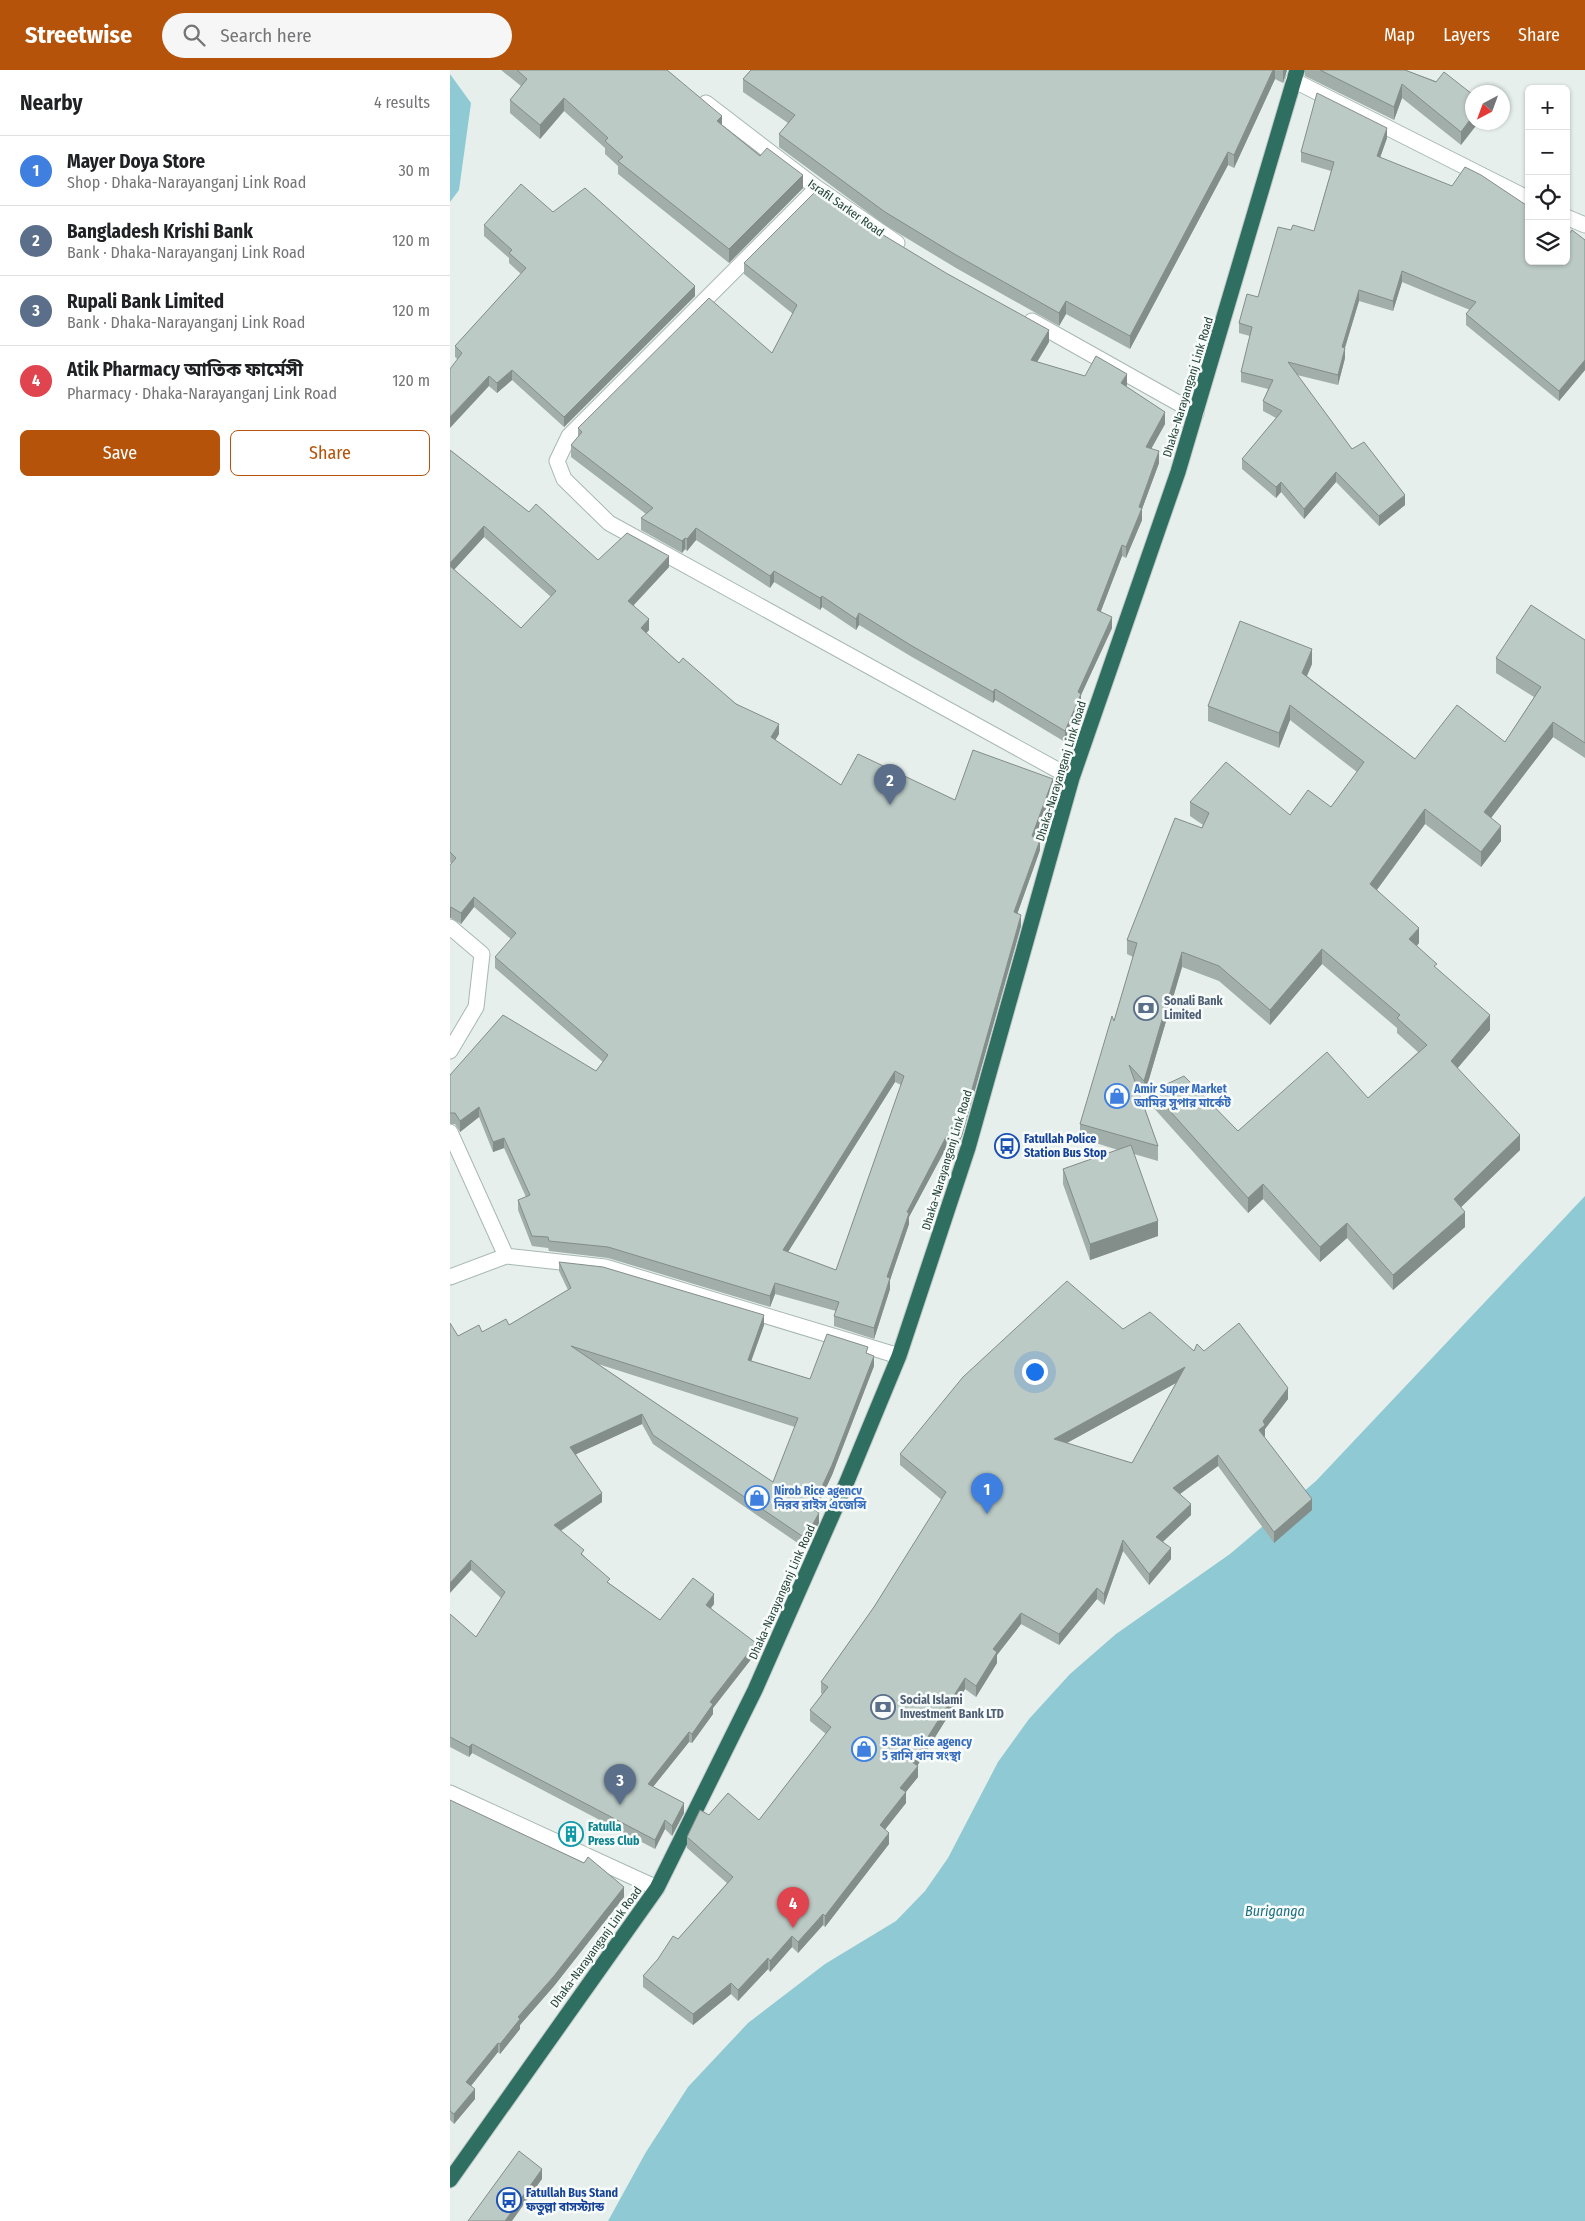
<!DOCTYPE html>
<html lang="en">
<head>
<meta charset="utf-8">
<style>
  :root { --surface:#fff; --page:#f6f6f6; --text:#202124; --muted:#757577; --line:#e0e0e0; --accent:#b45309 }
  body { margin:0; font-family:"Fira Sans Condensed","Noto Sans Bengali",sans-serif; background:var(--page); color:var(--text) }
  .controls { position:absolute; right:15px; top:15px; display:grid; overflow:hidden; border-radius:8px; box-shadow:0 1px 4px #0004 }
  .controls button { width:45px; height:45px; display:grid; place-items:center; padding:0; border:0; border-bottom:1px solid var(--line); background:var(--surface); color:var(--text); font:25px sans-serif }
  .compass { position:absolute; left:1015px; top:15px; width:45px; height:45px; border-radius:50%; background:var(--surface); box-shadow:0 1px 4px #0004; rotate:221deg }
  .you { position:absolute; left:584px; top:1301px; width:18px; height:18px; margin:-12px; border:4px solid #fff; border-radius:50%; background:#1a73e8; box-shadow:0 0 0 8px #1a73e833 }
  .badge { display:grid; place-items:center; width:32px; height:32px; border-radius:50%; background:var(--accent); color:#fff; font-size:16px; font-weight:700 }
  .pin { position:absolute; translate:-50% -41px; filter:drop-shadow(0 1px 2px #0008) }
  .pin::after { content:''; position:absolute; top:26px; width:18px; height:15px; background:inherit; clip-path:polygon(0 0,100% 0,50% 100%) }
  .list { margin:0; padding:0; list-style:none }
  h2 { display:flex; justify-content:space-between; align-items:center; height:65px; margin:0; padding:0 20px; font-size:21px }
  h2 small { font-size:16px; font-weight:400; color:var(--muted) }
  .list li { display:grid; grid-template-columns:32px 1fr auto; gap:15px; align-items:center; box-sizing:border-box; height:70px; padding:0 20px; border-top:1px solid var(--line) }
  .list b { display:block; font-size:19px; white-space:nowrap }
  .list p { margin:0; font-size:16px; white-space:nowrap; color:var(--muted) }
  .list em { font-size:16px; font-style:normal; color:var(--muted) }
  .actions { display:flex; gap:10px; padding:15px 20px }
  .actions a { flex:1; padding:11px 0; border:1px solid var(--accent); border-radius:8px; text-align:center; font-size:18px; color:var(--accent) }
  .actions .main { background:var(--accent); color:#fff }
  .icon { flex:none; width:28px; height:28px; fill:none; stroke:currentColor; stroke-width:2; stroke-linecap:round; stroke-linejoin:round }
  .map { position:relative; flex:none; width:1135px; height:2151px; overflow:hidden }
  header { display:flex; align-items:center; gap:30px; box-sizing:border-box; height:70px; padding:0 25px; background:var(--accent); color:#fff }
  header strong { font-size:24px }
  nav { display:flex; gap:28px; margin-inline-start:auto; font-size:18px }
  .search { width:350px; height:45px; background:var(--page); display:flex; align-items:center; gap:12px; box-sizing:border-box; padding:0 18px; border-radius:28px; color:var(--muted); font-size:19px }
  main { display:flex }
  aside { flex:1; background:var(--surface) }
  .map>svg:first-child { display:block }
</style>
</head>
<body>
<header>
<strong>Streetwise</strong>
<div class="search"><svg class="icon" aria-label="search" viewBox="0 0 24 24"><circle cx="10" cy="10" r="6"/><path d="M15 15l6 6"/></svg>Search here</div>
<nav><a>Map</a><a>Layers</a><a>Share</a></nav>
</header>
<main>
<aside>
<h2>Nearby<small>4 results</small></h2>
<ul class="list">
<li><span class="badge" style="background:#3f7fe0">1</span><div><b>Mayer Doya Store</b><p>Shop · Dhaka-Narayanganj Link Road</p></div><em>30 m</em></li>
<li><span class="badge" style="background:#5c6f8a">2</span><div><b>Bangladesh Krishi Bank</b><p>Bank · Dhaka-Narayanganj Link Road</p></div><em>120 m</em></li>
<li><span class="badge" style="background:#5c6f8a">3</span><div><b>Rupali Bank Limited</b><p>Bank · Dhaka-Narayanganj Link Road</p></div><em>120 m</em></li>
<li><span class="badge" style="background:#e0444e">4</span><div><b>Atik Pharmacy আতিক ফার্মেসী</b><p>Pharmacy · Dhaka-Narayanganj Link Road</p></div><em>120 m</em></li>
</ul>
<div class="actions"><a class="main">Save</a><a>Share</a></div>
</aside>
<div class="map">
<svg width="1135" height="2151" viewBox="0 0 1135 2151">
  <rect width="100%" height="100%" fill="#e6efeb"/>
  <path fill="#8ec9d4" d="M0 4 21 33 9 120 0 132Z
    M1135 1126V2151H158L196 2082 238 2017 298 1953 375 1894 446 1851 475 1821 498 1788 548 1692 579 1649 620 1604 666 1564 780 1484 866 1411Z"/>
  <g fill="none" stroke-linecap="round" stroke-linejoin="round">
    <defs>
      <path id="minor" d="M843 10 1079 129
        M256 33 367 118 447 173
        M367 118 119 366 107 391 114 409 159 453 622 708
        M1116 147 1135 155
        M582 251 746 343
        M0 857 32 884 26 937 0 981
        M0 1062 56 1186 155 1197 449 1286
        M0 1207 56 1186
        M0 1723 207 1818"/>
      <path id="highway" d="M0 2110 207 1818 305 1620 396 1414 449 1286 518 1078 622 708 728 402 847 0"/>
    </defs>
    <use href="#minor" stroke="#a8b8b2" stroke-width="17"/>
    <use href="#highway" stroke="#c2cac8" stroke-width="17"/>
    <use href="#minor" stroke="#fff" stroke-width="15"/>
    <use href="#highway" stroke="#2f6f62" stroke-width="15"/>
  </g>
  <path fill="#a1aea9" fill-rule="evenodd" d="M51 0H217L272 55 353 118 279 193 168 104V96L155 84V78L114 41 90 69 60 43V30L71 16Z
    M301 0H837L833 13 825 9 784 98 778 95 680 279 616 244 609 256 506 198 435 155 329 77V64L338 53 293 22V9Z
    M855 0H955L1022 24 1011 75 952 28 944 50 855 6Z
    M937 68 930 88 1119 164 1135 170V300L1109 331 1016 255V244L1020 240 952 212 943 241 909 231 895 278V288L888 315 847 305 902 379 955 435 929 456 886 412 854 449 831 422 826 428 792 399V389L826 348 813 341V331L818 319 791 312V302L800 266 789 263V253L808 227 841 160 864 161 881 101 851 92V82Z
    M103 142 245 226 114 357 62 310 47 323 5 287V276L71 204 59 193V188L34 166V155Z
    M425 160 599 272 587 292 635 306 677 315 676 316 715 354 701 379 709 393 692 439V450L676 488 672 486 651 541 662 558 631 625V635L615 672 545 630 543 633 462 587 409 555 406 560 372 537 370 540 324 512 320 518 246 470 237 481 235 479 232 483 191 460V448L196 444 121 387V375L128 367V358L322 283 343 244 294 204V193Z
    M0 380 79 442 148 490 219 497 184 535 199 560 196 563 229 593 329 664 325 670 391 715 505 730 603 719 586 767 590 780 567 844 571 856 512 1066 504 1083 496 1078 459 1147V1154L440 1210V1219L424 1269 384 1256V1246L386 1241 325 1224 320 1237 158 1188 99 1181 98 1178 82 1176 68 1140V1130L76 1127 54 1078 43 1082 29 1047 10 1062 5 1054H0V1005L146 1001 153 992 45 898V887L61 869 24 837 11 854 1 848V793L0 792ZM34 467 101 527 71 558 4 500ZM445 1012 451 1015 386 1200 338 1182Z
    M1135 570V688L1103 667 1041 748 1051 771 1031 797 975 754 927 820 969 873 967 876 1040 960 1007 998 1070 1080 1011 1137 1015 1157 943 1220 897 1168 870 1192 813 1129 798 1143 702 1036V1021L788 1061 918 1028 968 982 947 963V958L872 894 820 955 769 911 732 897 694 1026 688 1019 708 1076V1091L684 1084 708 1166 640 1190 613 1114V1099L668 1080 630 1068V1054L664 951 683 887 677 884V870L753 755 740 746V732L840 745 881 737 907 702 840 650 829 678 758 651V636L862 594 857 606 965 689 1055 672 1084 627 1046 603V588Z
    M109 1192 314 1255 301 1291 360 1309 418 1284 424 1296 382 1405 365 1441 369 1453 355 1478 203 1374 192 1354 126 1384 152 1432 111 1461 160 1514 210 1550 264 1534 261 1538 306 1583 263 1638V1644L242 1673 239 1672 203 1717 234 1743 222 1766 215 1759 205 1779 22 1683 19 1687 0 1677V1544L26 1567 51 1528 21 1500 8 1266 32 1262 59 1255 118 1220 109 1201ZM148 1294 345 1357 323 1412Z
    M673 1259 744 1281H754L838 1329 815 1359V1366L814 1367 862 1440 824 1473 768 1396 730 1424 741 1445 713 1472 721 1489 699 1515 673 1481 654 1535 647 1529 609 1575 571 1554 547 1585V1593L526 1627 515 1619 467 1696 468 1707 456 1722V1733L435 1759 439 1774 375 1857 373 1855 348 1883 342 1877 320 1902 318 1899 288 1931 281 1924 243 1955 193 1917V1906L228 1869 277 1813 237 1778V1767L259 1745 309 1750 376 1664 360 1651V1640L372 1624 371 1623V1612L424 1537 492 1430 450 1395V1384ZM726 1313 682 1393 617 1373Z
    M0 1730 174 1827 104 1916 70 1955V1959L50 1984 48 1982 21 2016 25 2029 4 2054 0 2050Z"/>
  <path fill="#838d89" d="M823 0H825V9L784 98V85Z
    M833 0H837L833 13Z
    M952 14V28L944 50V37Z
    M114 28V41L90 69V55Z
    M272 46V59L267 51Z
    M1022 47V52H1029L1011 75V62Z
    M937 58V68L927 96V86Z
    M778 82V95L680 279V266Z
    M353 105V118L279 193V179Z
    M952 201V212L943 241V231Z
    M245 216V226L114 357V347Z
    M909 220V231L892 287V277Z
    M616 231V244L609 256V243Z
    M599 260V272L581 302V290Z
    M895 278V288L888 315V305Z
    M1135 290V300L1109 331V321Z
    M62 300V310L47 323V313Z
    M677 304V315L671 324V313Z
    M39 306V316L0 358V347Z
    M715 342V354L696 388V377Z
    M709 381V393L692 439V450L676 488V477L689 437Z
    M886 402V412L854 449V439Z
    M831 412V422L826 428V417Z
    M955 425V435L929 456V446Z
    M34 456V467L0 504V493Z
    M246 458V470L237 481V469Z
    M235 468V479L232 483V471Z
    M672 475V486L647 551V540Z
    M219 486V497L178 541V531Z
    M324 501V512L320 518V506Z
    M372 526V537L370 540V528Z
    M409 543V555L406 560V549Z
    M662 547V558L631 625V635L615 672V661L628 622Z
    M199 549V560L191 569V558Z
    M862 579V594L852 617V603Z
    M545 619V630L543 633V622Z
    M840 635V650L829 678V663Z
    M1103 652V667L1034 757V742Z
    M329 654V664L321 677V667Z
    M603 709V719L582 776V766Z
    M975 739V754L920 829V814Z
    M1051 756V771L1031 797V782Z
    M590 770V780L564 853V842Z
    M24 827V837L11 854V843Z
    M1 837V848H0V838Z
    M571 845V856L512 1066 504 1083V1072Z
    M969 858V873L959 884V869Z
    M872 879V894L820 955V940Z
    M732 882V897L694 1026V1011Z
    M1040 945V960L1001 1006V991Z
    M445 1001V1012L333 1190V1180Z
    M29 1037V1047L10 1062V1051Z
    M1070 1065V1080L1004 1144V1129Z
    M496 1067V1078L459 1147V1154L440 1210V1219L424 1269V1258L437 1207 457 1142Z
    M54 1068V1078L43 1082V1072Z
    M813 1114V1129L798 1143V1128Z
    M1015 1142V1157L943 1220V1205Z
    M708 1151V1166L640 1190V1174Z
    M897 1153V1168L870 1192V1177Z
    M325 1213V1224L320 1237V1226Z
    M314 1245V1255L298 1300V1290Z
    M424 1286V1296L382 1405 362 1448V1438Z
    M735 1297V1308L604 1380V1369Z
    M838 1318V1329L815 1359V1366L809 1371V1360L813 1351Z
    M192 1344V1354L120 1387V1377Z
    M768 1385V1396L723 1429V1418Z
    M152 1423V1432L104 1465V1455Z
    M862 1429V1440L824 1473V1462Z
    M741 1434V1445L706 1478V1467Z
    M369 1443V1453L355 1478V1468Z
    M673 1470V1481L654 1535V1524Z
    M721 1478V1489L699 1515V1504Z
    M21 1490V1500L0 1523V1513Z
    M647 1518V1529L609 1575V1564Z
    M264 1524V1534L256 1544V1535Z
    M571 1543V1554L547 1585V1593L526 1627V1616L543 1579Z
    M306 1573V1583L263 1638V1644L242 1673V1664L260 1632Z
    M515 1608V1619L464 1701 468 1696V1707L450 1729V1718L462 1692Z
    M239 1662V1672L198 1723V1714Z
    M22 1674V1683L19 1687V1677Z
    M456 1722V1733L430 1766V1755Z
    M234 1733V1743L222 1766V1756Z
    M215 1750V1759L205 1779V1770Z
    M439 1763V1774L375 1857V1846Z
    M174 1817V1827L104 1916 70 1955V1959L50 1984V1974L68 1947Z
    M373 1844V1855L348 1883V1872Z
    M342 1866V1877L320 1902V1891Z
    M318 1888V1899L288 1931V1920Z
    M281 1913V1924L243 1955V1944Z
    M48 1973V1982L16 2022V2012Z
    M25 2019V2029L4 2054V2044Z
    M92 2099V2109L62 2151H55Z"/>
  <path fill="#bbcac4" stroke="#838d89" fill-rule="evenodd" d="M67 0H217L272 46 267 51 310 86 317 78 353 105 279 179 168 91 173 87 155 71 158 68 114 28 90 55 60 30 77 9Z
    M301 0H823L784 85 778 82 680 266 616 231 609 243 506 185 435 142 329 64 345 45 293 9Z
    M870 0H955L986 12 994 2 1022 24V47L1011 62 952 14 944 37Z
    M867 23 937 58 927 86 1002 116 1015 97 1031 105 1079 137V191H1116V163L1119 164 1122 160 1135 170V290L1109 321 1016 244 1026 232 952 201 943 231 909 220 892 277 895 278 888 305 838 292 902 379 914 372 955 425 929 446 886 402 854 439 831 412 826 417 792 389 832 341 813 331 823 310 791 302 802 257 789 253 797 224 808 227 828 157 841 160 843 155 864 161 884 92 851 82Z
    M71 114 103 142 135 118 245 216 114 347 62 300 47 313 39 306 0 347V299L12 283 5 276 76 198 59 183 62 180 34 155Z
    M369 118 425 160 496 203 599 260 581 290 635 306 646 286 677 304 671 313 715 342 696 377 709 381 689 437 692 438 676 477 672 475 647 540 662 547 628 622 631 624 615 661 545 619 543 622 462 576 409 543 406 549 372 526 370 528 324 501 320 506 246 458 237 469 235 468 232 471 191 448 203 438 121 375 132 362 128 358 259 228 322 283 347 235 294 193Z
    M0 380 79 442 86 434 148 490 177 463 219 486 178 531 199 549 191 558 229 593 233 588 286 634 329 654 321 667 391 715 408 684 505 730 523 680 603 709 582 766 590 770 564 842 571 845 512 1055 504 1072 496 1067 457 1142 459 1143 437 1207 440 1208 424 1258 384 1246 389 1232 325 1213 320 1226 158 1177 99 1171 98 1167 82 1166 68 1130 80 1125 54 1068 43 1072 29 1037 10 1051 5 1043H0V1005L53 945 146 1001 158 985 45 887 66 863 24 827 11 843 1 837 0 838V795L6 788 0 782V496L71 558 106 521 34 456 0 493ZM445 1001 454 1006 386 1200 333 1180Z
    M1081 535 1135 570V673L1103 652 1034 742 1051 756 1031 782 975 739 920 814 969 858 959 869 987 894 984 896 1040 945 1001 991 1070 1065 1004 1129 1015 1142 943 1205 897 1153 870 1177 813 1114 798 1128 702 1021 734 1006 788 1061 877 982 918 1028 977 975 947 948 950 945 872 879 820 940 769 896 732 882 694 1011 679 995 708 1076 630 1054 662 946 664 951 687 873 677 870 725 748 752 758 759 743 740 732 776 692 840 745 858 720 881 737 914 692 840 635 829 663 758 636 790 551 862 579 852 603 965 689 1007 635 1055 672 1091 617 1046 588Z
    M681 1075 708 1151 640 1174 613 1099Z
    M109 1192 153 1197 314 1245 298 1290 360 1309 377 1264 418 1277 416 1283 424 1286 382 1395 362 1438 369 1443 355 1468 203 1365 192 1344 120 1377 152 1423 104 1455 134 1480 131 1484 160 1509 157 1512 210 1550 243 1508 264 1524 256 1535 306 1573 260 1632 263 1634 242 1664 239 1662 198 1714 234 1733 222 1756 215 1750 205 1770 22 1674 19 1677 0 1667V1544L26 1567 55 1522 21 1490 0 1513V1253L8 1266 29 1255 32 1262 56 1249 59 1255 121 1218ZM121 1276 348 1348 323 1412 210 1336Z
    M617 1211 673 1259 700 1242 744 1281 747 1274 754 1281 789 1253 838 1318 813 1351 815 1355 809 1360 862 1429 824 1462 768 1385 723 1418 741 1434 706 1467 721 1478 699 1504 673 1470 654 1524 647 1518 609 1564 571 1543 543 1579 547 1582 526 1616 515 1608 462 1692 468 1696 450 1718 456 1722 430 1755 439 1763 375 1846 373 1844 348 1872 342 1866 320 1891 318 1888 288 1920 281 1913 243 1944 193 1906 208 1889 223 1866 228 1869 283 1807 237 1767 250 1740 259 1745 278 1723 309 1750 381 1657 360 1640 378 1617 371 1612 424 1537 496 1422 450 1384 513 1307ZM735 1297 682 1393 604 1369Z
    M0 1730 134 1793 138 1787 174 1817 104 1906 68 1947 70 1949 50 1974 48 1973 16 2012 25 2019 4 2044 0 2041Z
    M69 2081 92 2099 55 2151H18Z"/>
  <defs>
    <symbol id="bank-ring" viewBox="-11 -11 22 22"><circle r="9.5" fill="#f7fbf9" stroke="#5c6f8a" stroke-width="1.5"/><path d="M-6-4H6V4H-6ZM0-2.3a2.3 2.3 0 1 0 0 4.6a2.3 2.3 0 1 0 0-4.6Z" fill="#5c6f8a"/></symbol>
    <symbol id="shop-ring" viewBox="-11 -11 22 22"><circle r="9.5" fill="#f7fbf9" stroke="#3f7fe0" stroke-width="1.5"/><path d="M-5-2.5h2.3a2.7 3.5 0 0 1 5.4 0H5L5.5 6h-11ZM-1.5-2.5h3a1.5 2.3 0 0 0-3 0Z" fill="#3f7fe0"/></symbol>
    <symbol id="bus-ring" viewBox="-11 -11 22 22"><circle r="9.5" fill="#f7fbf9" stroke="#1a4fb4" stroke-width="1.5"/><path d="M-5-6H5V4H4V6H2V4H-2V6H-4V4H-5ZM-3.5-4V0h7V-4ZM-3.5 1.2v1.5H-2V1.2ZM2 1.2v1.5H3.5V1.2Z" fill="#1a4fb4"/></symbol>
    <symbol id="building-ring" viewBox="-11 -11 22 22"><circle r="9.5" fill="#f7fbf9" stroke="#0f9aa8" stroke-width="1.5"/><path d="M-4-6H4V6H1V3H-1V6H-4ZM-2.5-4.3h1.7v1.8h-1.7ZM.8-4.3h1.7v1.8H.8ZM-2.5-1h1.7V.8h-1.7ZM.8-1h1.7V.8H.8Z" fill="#0f9aa8"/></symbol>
  </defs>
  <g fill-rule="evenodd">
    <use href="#bank-ring" x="682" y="924" width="28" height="28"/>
    <use href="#shop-ring" x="653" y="1012" width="28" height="28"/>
    <use href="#bus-ring" x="543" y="1062" width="28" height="28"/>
    <use href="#shop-ring" x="293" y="1414" width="28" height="28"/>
    <use href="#bank-ring" x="419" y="1623" width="28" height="28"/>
    <use href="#shop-ring" x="400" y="1665" width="28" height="28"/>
    <use href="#building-ring" x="107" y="1750" width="28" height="28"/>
    <use href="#bus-ring" x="45" y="2116" width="28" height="28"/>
  </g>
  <g text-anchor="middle" stroke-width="5" stroke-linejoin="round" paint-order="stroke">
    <g font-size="12" fill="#24423a" stroke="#f7fbf9">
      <text transform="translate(396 138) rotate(35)" y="4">Israfil Sarker Road</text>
      <text transform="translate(738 317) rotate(-73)" y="4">Dhaka-Narayanganj Link Road</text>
      <text transform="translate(611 701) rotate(-73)" y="4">Dhaka-Narayanganj Link Road</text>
      <text transform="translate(497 1090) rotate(-73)" y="4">Dhaka-Narayanganj Link Road</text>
      <text transform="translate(332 1522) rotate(-66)" y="4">Dhaka-Narayanganj Link Road</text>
      <text transform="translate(146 1877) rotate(-54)" y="4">Dhaka-Narayanganj Link Road</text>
    </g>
    <g font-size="12" font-weight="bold" fill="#4e5e75" stroke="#f7fbf9" text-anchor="start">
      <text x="714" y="935">Sonali Bank<tspan x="714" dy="14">Limited</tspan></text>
      <text x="450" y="1634">Social Islami<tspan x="450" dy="14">Investment Bank LTD</tspan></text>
    </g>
    <g font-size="12" font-weight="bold" fill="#366cbe" stroke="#f7fbf9" text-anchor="start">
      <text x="684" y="1023">Amir Super Market<tspan x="684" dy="14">আমির সুপার মার্কেট</tspan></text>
      <text x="324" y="1425">Nirob Rice agency<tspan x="324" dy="14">নিরব রাইস এজেন্সি</tspan></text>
      <text x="432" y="1676">5 Star Rice agency<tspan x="432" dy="14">5 রাশি ধান সংস্থা</tspan></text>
    </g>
    <g font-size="12" font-weight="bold" fill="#164399" stroke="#f7fbf9" text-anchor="start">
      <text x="574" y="1073">Fatullah Police<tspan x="574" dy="14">Station Bus Stop</tspan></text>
      <text x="76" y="2127">Fatullah Bus Stand<tspan x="76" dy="14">ফতুল্লা বাসস্ট্যান্ড</tspan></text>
    </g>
    <g font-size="12" font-weight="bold" fill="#0d838f" stroke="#f7fbf9" text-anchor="start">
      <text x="138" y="1761">Fatulla<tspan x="138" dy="14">Press Club</tspan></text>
    </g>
    <g font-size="14" font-style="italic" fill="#1c6f80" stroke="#f7fbf9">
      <text x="825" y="1846">Buriganga</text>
    </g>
  </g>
</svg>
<div class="controls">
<button>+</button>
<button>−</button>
<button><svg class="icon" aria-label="locate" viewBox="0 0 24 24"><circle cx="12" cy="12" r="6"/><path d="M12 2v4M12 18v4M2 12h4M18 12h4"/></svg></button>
<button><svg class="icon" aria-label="layers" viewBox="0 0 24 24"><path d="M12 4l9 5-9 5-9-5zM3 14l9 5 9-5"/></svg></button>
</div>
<svg class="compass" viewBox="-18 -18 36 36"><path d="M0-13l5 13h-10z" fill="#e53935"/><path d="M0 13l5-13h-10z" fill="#757577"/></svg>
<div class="you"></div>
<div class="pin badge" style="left:537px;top:1444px;background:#3f7fe0">1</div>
<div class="pin badge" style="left:440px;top:735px;background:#5c6f8a">2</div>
<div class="pin badge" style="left:170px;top:1735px;background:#5c6f8a">3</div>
<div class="pin badge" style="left:343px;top:1858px;background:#e0444e">4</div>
</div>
</main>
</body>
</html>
